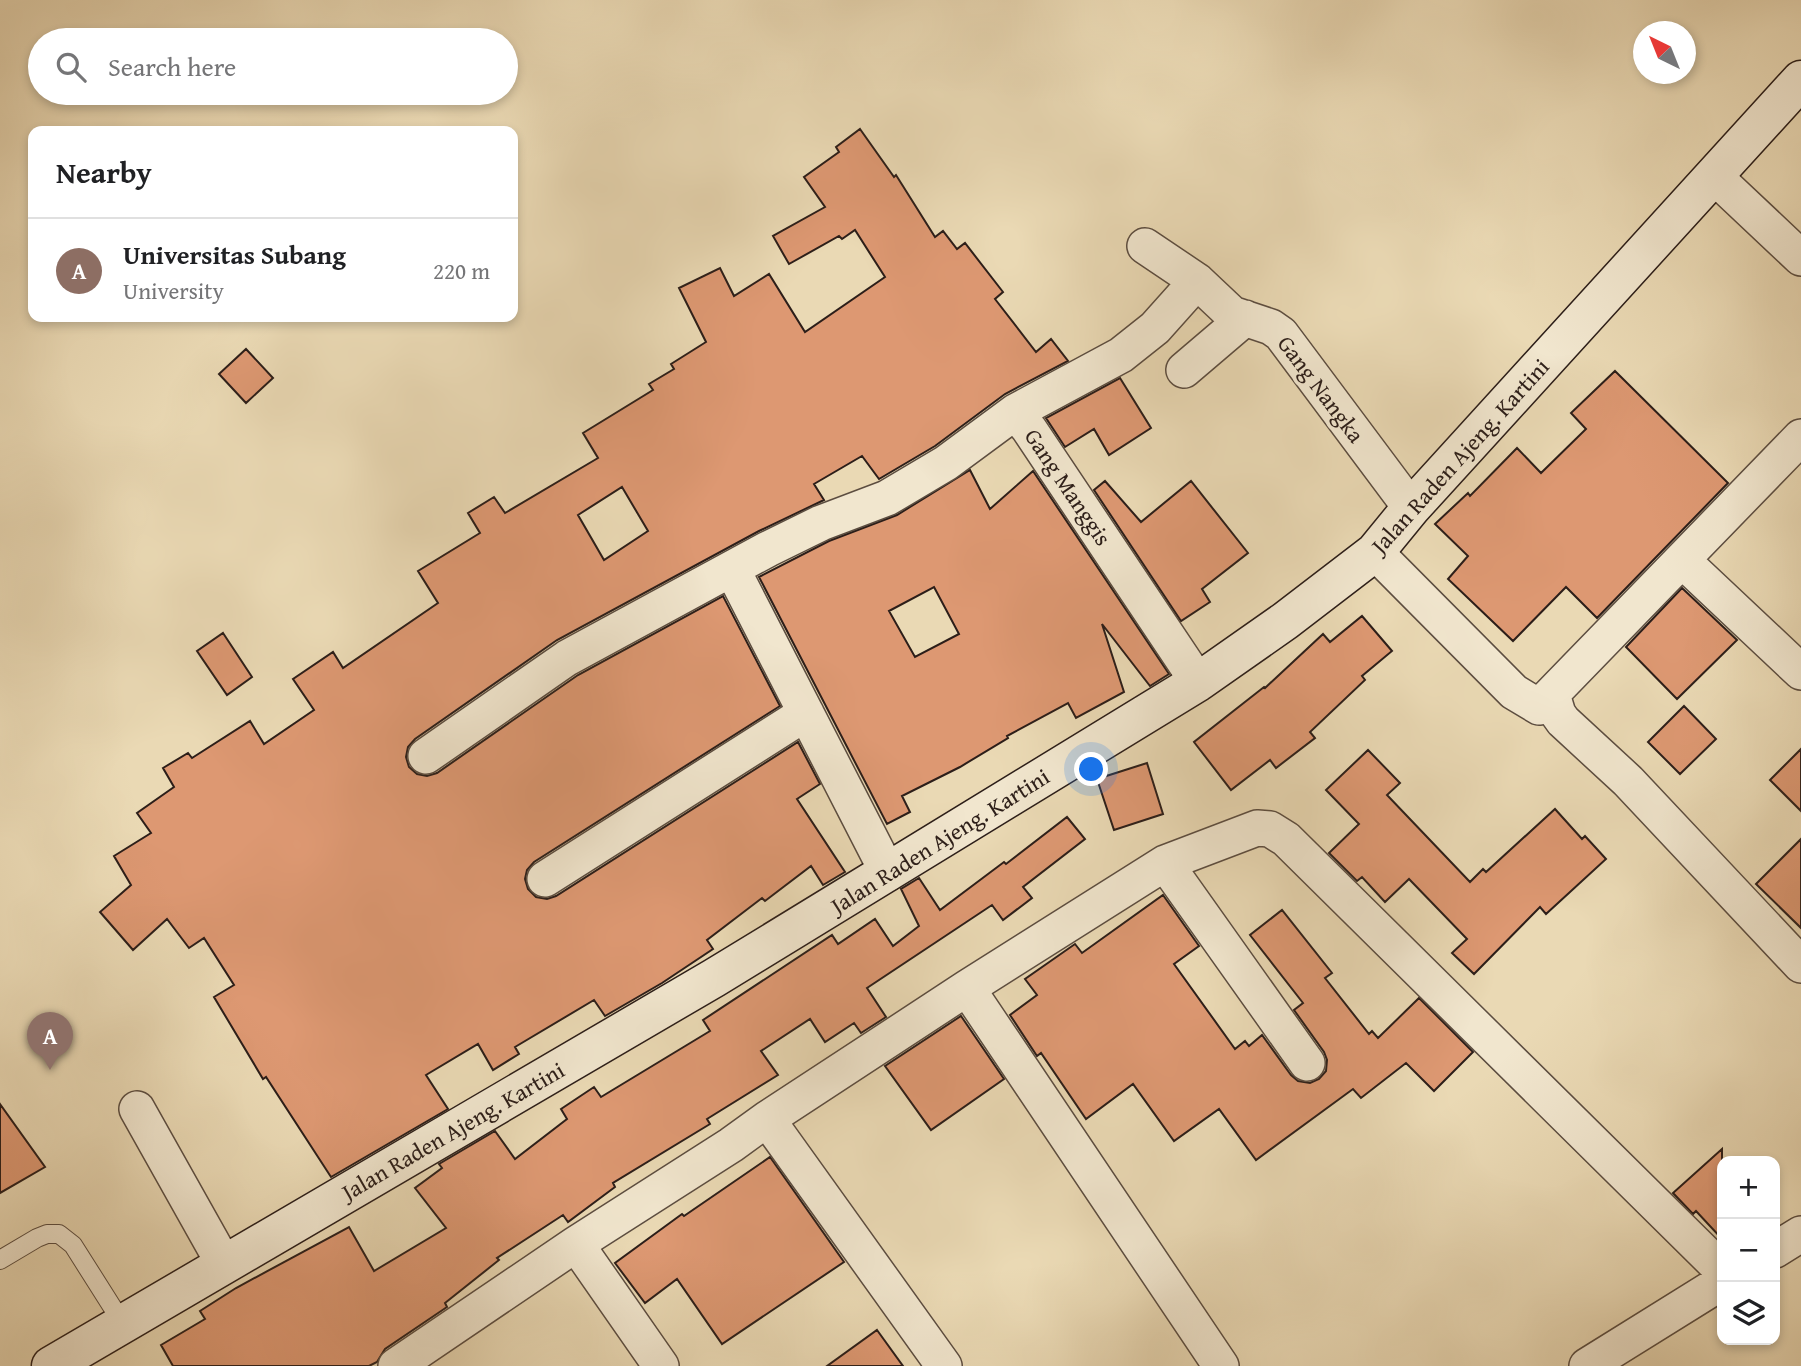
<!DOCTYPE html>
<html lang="en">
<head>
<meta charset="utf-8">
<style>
  :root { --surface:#fff; --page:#f6f6f6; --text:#202124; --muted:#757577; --line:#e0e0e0; --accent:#1a73e8 }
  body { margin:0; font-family:"Gentium Book Plus",serif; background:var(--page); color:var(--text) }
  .controls { position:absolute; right:21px; bottom:21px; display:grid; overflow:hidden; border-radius:14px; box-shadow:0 4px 10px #0003 }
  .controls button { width:63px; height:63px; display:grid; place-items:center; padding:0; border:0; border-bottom:2px solid var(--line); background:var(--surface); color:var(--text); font:35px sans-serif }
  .compass { position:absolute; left:1633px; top:21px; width:63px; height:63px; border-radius:50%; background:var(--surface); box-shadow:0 4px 10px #0003; rotate:317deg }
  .you { position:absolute; left:1092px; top:770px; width:24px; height:24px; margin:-18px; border:5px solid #fff; border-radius:50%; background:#1a73e8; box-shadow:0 0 0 10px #1a73e833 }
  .badge { display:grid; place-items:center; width:46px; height:46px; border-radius:50%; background:var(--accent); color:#fff; font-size:23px; font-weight:700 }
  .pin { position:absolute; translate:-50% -58px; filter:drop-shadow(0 2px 4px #0008) }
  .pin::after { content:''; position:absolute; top:37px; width:24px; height:21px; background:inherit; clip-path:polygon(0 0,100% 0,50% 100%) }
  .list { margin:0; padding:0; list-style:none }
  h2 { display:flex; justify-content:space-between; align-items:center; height:91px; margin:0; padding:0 28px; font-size:30px }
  h2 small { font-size:23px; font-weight:400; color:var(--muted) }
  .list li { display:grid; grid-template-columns:46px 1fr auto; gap:21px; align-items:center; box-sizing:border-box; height:105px; padding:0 28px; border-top:2px solid var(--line) }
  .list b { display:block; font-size:26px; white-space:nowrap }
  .list p { margin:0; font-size:23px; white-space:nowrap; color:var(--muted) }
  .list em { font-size:23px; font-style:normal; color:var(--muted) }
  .icon { flex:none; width:38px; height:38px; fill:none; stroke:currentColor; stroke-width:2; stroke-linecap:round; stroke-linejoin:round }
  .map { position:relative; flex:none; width:1801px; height:1366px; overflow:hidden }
  .search { position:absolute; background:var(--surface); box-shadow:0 4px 10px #0003; left:28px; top:28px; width:490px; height:77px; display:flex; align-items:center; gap:18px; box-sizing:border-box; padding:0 24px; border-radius:38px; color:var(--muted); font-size:26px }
  .panel { position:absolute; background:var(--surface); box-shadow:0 4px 10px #0003; left:28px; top:126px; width:490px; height:196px; border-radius:14px }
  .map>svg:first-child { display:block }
</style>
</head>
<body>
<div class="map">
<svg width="1801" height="1366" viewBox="0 0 1801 1366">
  <rect width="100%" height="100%" fill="#ead9b4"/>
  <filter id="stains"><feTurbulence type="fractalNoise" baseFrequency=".00286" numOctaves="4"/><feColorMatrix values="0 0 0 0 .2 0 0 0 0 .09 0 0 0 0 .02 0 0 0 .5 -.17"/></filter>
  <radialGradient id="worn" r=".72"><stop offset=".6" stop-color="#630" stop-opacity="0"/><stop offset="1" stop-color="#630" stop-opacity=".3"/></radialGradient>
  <path fill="#dd9872" stroke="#2c1e19" stroke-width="2" fill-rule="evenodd" d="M860 129 894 177 896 175 935 237 943 231 957 249 965 243 1003 292 995 299 1036 352 1051 339 1068 361 1005 394 935 446 879 479 862 456 814 484 824 500 759 531 557 640 415 739 408 747 406 757 409 767 417 774 427 776 437 773 578 675 723 596 780 706 534 862 527 870 525 879 528 889 536 897 547 899 556 896 798 742 820 784 797 799 845 872 823 885 811 866 765 901 762 898 707 940 713 949 662 983 605 1016 594 1000 515 1047 519 1054 493 1070 478 1044 426 1075 448 1109 331 1177 266 1077 263 1079 214 997 234 985 204 938 189 948 167 919 133 950 100 912 131 885 114 856 151 833 137 813 174 787 163 768 188 753 192 758 250 721 264 744 314 710 293 679 333 652 343 668 438 603 418 571 480 533 468 513 494 497 505 513 598 458 583 433 653 390 649 384 674 369 671 364 706 342 679 288 720 268 734 296 769 274 805 332 885 277 855 230 842 239 839 236 789 264 773 236 825 207 804 177 839 152 836 147ZM622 487 648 531 604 560 578 515Z
    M246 349 273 378 246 403 219 374Z
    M1615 371 1728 483 1597 618 1566 587 1513 641 1448 579 1468 556 1435 524 1468 493 1470 496 1517 448 1541 473 1586 429 1571 413Z
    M1120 378 1151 428 1109 455 1094 429 1065 447 1046 418Z
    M970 470 990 509 1033 471 1169 674 1150 686 1102 624 1124 692 1076 718 1068 703 1007 736 1008 738 960 767 902 796 910 812 887 824 759 577 829 541 897 515ZM934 587 959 634 915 657 889 611Z
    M1105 481 1141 522 1191 481 1248 553 1202 589 1210 602 1181 621 1094 490Z
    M1682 588 1737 640 1677 699 1626 647Z
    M1362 616 1392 651 1362 676 1365 680 1310 732 1315 738 1276 768 1270 760 1231 790 1194 742 1264 687 1265 688 1323 634 1330 642Z
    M223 633 252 677 227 695 197 651Z
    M1684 706 1716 739 1680 774 1648 742Z
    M1801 749V811L1770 780Z
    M1368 750 1400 783 1387 795 1470 882 1483 869 1486 872 1555 809 1582 839 1585 836 1606 859 1546 914 1540 907 1474 974 1452 953 1467 939 1409 879 1385 902 1362 877 1357 881 1329 853 1359 824 1326 790Z
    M1147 763 1163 814 1114 830 1097 779Z
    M1067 817 1085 839 1023 887 1032 898 1003 920 992 905 867 988 886 1017 861 1033 854 1023 825 1042 810 1019 761 1051 778 1075 707 1119 710 1124 613 1183 615 1187 568 1222 563 1215 497 1258 499 1260 445 1303 447 1307 385 1349 377 1362 369 1366H173L161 1345 205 1319 200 1311 236 1288 349 1227 374 1271 446 1228 415 1188 442 1168 439 1164 495 1131 515 1159 567 1119 561 1109 594 1087 601 1097 710 1031 703 1020 832 935 838 944 875 919 893 946 919 926 901 889 919 878 940 910 1004 862 1006 864Z
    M1801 839V928L1756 884Z
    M1163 895 1199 946 1174 964 1235 1049 1245 1041 1249 1046 1262 1035 1291 1075 1298 1081 1310 1083 1319 1079 1326 1071 1327 1060 1324 1052 1294 1010 1303 1003 1250 935 1282 910 1332 973 1325 978 1369 1034 1372 1031 1378 1038 1419 998 1473 1052 1434 1091 1406 1063 1361 1098 1353 1089 1256 1160 1219 1109 1174 1141 1133 1084 1086 1119 1041 1053 1037 1056 1010 1015 1037 995 1025 979 1075 944 1082 953Z
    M961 1016 1004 1079 931 1130 885 1066Z
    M0 1104 45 1167 0 1193Z
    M1722 1149V1239L1696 1211 1693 1214 1673 1193Z
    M770 1157 844 1262 722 1344 677 1279 645 1303 615 1263 682 1214 684 1216Z
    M877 1330 903 1366H827Z"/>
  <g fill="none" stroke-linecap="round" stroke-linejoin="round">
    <defs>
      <path id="service" d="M0 1260 37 1238 47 1234H59L73 1245 123 1324"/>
      <path id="minor" d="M1714 176 1801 258
        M1145 246 1197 281 1232 314 1271 327 1281 334 1411 508
        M1197 281 1155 328 1121 355 1015 412 1029 429 1198 682
        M1184 370 1245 318
        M1375 552 1514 692 1539 707 1801 437
        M1682 560 1801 672
        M732 569 888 873
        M1539 707 1555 704 1558 714 1563 721 1628 781 1801 965
        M426 756 567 658 768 549 821 523 887 498 946 463 1015 412
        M1165 863 1307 1063
        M545 879 806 713
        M967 988 1221 1366
        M137 1109 224 1264
        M767 1119 944 1366
        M576 1244 661 1366
        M1775 1250 1801 1234
        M396 1366 576 1244 731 1145 767 1119 967 988 1165 863 1257 828 1270 829 1286 839 1722 1270
        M1587 1366 1722 1282"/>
      <path id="secondary" d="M51 1366 714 978 1198 682 1285 621 1375 552 1411 508 1801 80"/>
    </defs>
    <use href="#service" stroke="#5c4d40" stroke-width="20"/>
    <use href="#minor" stroke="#5c4d40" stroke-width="38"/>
    <use href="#secondary" stroke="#2c1e19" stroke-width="41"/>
    <use href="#service" stroke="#f1e6ce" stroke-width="18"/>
    <use href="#minor" stroke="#f1e6ce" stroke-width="35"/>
    <use href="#secondary" stroke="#f1e6ce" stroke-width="38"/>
  </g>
  <g text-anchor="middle" stroke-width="7" stroke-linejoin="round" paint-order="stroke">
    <g font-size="23" fill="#2c1e19" stroke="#f1e6ce">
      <text transform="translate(1321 389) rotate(53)" y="8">Gang Nangka</text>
      <text transform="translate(1460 456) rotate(-48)" y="8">Jalan Raden Ajeng. Kartini</text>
      <text transform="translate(1068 487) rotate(56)" y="8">Gang Manggis</text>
      <text transform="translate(940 841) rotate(-32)" y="8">Jalan Raden Ajeng. Kartini</text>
      <text transform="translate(453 1131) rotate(-30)" y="8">Jalan Raden Ajeng. Kartini</text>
    </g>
  </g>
  <rect width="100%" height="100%" filter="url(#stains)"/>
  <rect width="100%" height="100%" fill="url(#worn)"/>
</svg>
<div class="controls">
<button>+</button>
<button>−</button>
<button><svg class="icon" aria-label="layers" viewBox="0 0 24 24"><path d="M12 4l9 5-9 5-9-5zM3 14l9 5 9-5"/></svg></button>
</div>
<svg class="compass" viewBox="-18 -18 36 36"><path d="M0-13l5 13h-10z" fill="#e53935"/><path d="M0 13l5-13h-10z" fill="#757577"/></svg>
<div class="you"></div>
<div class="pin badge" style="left:50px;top:1070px;background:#8d6e63">A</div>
<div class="search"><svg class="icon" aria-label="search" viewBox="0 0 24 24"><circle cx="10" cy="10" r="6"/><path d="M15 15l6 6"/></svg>Search here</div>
<section class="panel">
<h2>Nearby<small></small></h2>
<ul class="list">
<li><span class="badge" style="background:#8d6e63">A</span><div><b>Universitas Subang</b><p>University</p></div><em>220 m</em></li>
</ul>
</section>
</div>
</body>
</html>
